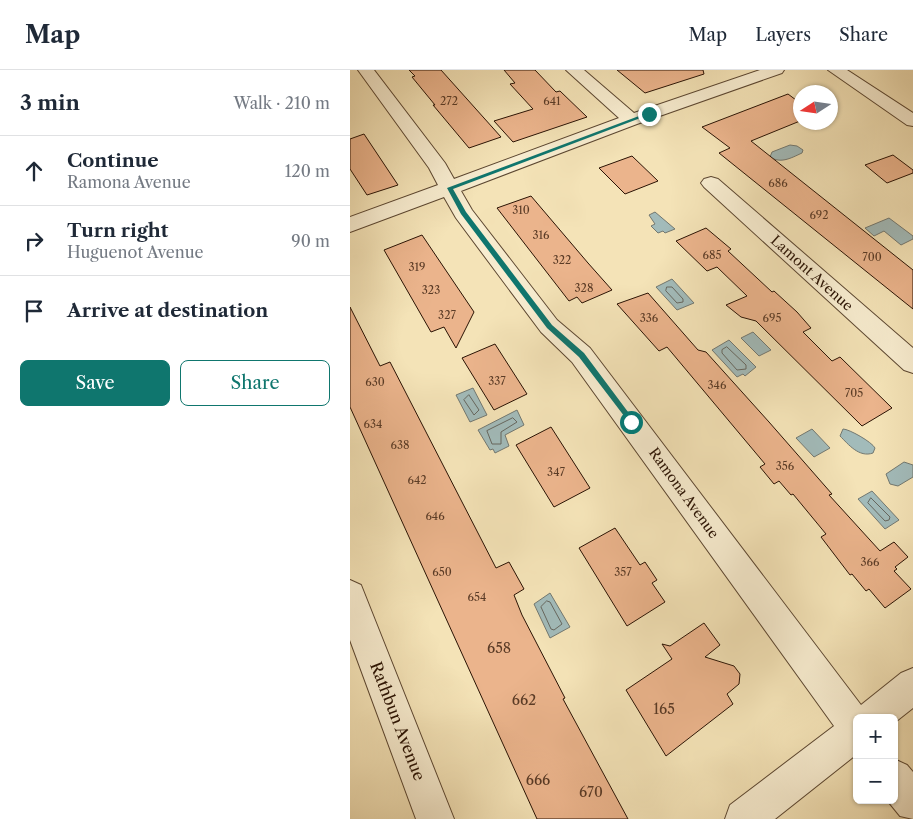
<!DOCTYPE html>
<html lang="en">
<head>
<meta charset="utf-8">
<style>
  :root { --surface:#fff; --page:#f6f6f7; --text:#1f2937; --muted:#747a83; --line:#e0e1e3; --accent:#0f766e }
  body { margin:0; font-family:"Libre Caslon Text",serif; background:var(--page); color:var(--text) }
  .controls { position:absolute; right:15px; bottom:15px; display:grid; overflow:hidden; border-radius:8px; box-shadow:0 1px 4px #0004 }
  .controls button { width:45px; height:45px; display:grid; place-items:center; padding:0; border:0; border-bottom:1px solid var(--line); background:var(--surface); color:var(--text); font:25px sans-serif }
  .compass { position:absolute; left:443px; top:15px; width:45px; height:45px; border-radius:50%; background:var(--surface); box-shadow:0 1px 4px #0004; rotate:258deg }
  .stop { position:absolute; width:15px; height:15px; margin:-11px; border:4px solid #0f766e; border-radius:50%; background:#fff }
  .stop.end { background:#0f766e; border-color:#fff; box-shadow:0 1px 5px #0008 }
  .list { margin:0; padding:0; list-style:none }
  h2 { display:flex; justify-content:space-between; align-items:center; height:65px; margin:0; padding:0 20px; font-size:21px }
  h2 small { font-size:16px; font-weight:400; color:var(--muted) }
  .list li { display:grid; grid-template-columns:32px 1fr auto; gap:15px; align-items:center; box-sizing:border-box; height:70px; padding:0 20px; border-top:1px solid var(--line) }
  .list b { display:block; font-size:19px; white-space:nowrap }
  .list p { margin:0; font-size:16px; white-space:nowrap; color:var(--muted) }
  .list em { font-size:16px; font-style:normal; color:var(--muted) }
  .actions { display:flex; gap:10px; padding:15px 20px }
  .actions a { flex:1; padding:11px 0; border:1px solid var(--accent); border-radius:8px; text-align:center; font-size:18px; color:var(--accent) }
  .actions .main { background:var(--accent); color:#fff }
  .icon { flex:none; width:28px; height:28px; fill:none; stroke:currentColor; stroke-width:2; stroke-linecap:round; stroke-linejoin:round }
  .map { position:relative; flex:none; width:563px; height:749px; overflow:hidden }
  header { display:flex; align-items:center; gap:30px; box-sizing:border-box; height:70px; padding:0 25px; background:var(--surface); border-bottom:1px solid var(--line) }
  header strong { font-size:24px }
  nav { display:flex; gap:28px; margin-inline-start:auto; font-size:18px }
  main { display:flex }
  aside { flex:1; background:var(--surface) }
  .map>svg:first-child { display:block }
</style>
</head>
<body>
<header>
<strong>Map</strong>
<nav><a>Map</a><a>Layers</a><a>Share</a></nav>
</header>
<main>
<aside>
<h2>3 min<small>Walk · 210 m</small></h2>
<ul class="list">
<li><svg class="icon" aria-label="ahead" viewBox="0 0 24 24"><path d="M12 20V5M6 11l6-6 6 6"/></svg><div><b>Continue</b><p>Ramona Avenue</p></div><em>120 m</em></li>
<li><svg class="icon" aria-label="right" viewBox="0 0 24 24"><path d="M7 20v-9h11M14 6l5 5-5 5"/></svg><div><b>Turn right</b><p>Huguenot Avenue</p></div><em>90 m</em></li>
<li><svg class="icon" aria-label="arrive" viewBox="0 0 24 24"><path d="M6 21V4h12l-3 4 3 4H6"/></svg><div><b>Arrive at destination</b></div></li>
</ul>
<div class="actions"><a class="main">Save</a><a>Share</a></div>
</aside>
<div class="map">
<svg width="563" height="749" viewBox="0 0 563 749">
  <rect width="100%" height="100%" fill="#f4e3b7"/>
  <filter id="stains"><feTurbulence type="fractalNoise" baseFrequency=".004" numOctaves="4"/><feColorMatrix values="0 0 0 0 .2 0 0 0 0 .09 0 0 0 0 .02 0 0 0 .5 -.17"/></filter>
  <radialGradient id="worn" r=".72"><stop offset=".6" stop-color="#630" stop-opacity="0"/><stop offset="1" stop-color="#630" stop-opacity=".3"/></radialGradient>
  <path fill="#a2bbba" stroke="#727871" d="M440 75 447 76 453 80 452 83C441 88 431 94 420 87L422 82Z
    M305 142 325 159 315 163 313 161 308 163 301 156 305 154 299 145Z
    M539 148 563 166V169L551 175 534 161 524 166 515 158Z
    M322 209 344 233 327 240 306 217Z
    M403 262 421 280 409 286 391 268Z
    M379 270 406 297 395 306 393 304 387 307 362 280Z
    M123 318 137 345 120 352 106 325Z
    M167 340 174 355 155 365 159 376 145 383 143 379 140 380 128 360Z
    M462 359 480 378 464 387 446 368Z
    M493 359C499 359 522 372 525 378L523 383C509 388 498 374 490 366Z
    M554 392 563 395V407L548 416 540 414 536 404Z
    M522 421 549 450 535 459 508 429Z
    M200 523 220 557 200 568 184 534Z"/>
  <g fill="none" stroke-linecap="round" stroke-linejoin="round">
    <path stroke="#66675f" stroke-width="1" d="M317 217H322L333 229V232L327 233 316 221Z
      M377 277 396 295V299L387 300 372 283V280Z
      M119 325 129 340 124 345 114 330Z
      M163 348 167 352 151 362V374H142L137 361Z
      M521 428 540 447 539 450 535 451 518 433Z
      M197 531 200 532 212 554 204 560 201 559 191 537Z"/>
  </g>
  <path fill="#ebb48c" stroke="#2a1304" d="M59 0H91L151 67 119 78 83 35H85L62 7 65 6Z
    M154 0H185L206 22 210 21 237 47 163 72 144 51 183 39 160 14 165 13Z
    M267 0H353L354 4 295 23Z
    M438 24 450 33V51L401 71 563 200V239L369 83 380 78 352 57Z
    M14 64 48 115 17 125 0 99V69Z
    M543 85 563 100V103L537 113 515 95Z
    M282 86 308 111 275 124 249 98Z
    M181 126 238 193 262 220 232 233 227 227 219 231 147 138Z
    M356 158 381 179 378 181 422 222 424 221 447 242 461 258 453 262 482 291 490 287 542 338 512 356 406 251 391 247 376 235 397 226 367 197 357 201 326 171Z
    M72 165 124 242 106 278 94 257 81 262 34 180Z
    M298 223 348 280 356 282 419 352 482 424 479 425 530 481 544 472 558 487 545 497 547 499 544 501 561 519 535 538 519 519 516 521 502 504 500 505 471 467 476 464 443 424 441 425 429 411 424 414 410 397 415 394 317 277 309 281 267 234Z
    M0 237 30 296 40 292 146 498 159 492 174 519 164 525 172 545 215 628 213 629 278 749H187L0 337Z
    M145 274 177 324 144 340 112 288Z
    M201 357 240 418 204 437 166 375Z
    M265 458 290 495 295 492 307 510 302 513 315 532 277 556 229 478Z
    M354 553 370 575 355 587 384 596 390 604 389 614 377 624 383 634 316 686 276 620 322 589 312 574 320 576Z"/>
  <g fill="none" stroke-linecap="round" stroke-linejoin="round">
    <defs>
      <path id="minor" d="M8 0H24L95 93 104 109 269 48 216 0H234L284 43 410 0H434L432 3 287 54 111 121 122 140 207 250 240 278 511 635 551 603 563 598V638L544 653V648H507V684L425 749H375L380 735 484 656 222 292 191 262 106 148 94 127 0 162V147L88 115 79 98Z
        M478 0H497L563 43V56L557 55Z
        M361 107 368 109 563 278V303L554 300 354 117 351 113 354 109Z
        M0 510 11 515 104 749H66L0 570Z
        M544 689 557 695 563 702V749L550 746 537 730H544Z"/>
    </defs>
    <use href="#minor" stroke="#5c4731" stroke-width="2"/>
    <use href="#minor" fill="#f8edd0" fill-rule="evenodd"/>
  </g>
  <path fill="#0f766e" d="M297 43 301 44 103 119 116 142 202 255 234 283 284 350 285 352 281 355 229 287 197 258 111 144 97 118Z"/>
  <g text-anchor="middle" stroke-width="4" stroke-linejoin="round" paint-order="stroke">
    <g font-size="11" fill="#5a3b26">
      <text x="99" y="35">272</text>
      <text x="202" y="35">641</text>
      <text x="428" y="117">686</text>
      <text x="171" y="144">310</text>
      <text x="469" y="149">692</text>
      <text x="191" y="169">316</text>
      <text x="362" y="189">685</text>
      <text x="522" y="191">700</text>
      <text x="212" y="194">322</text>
      <text x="67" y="201">319</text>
      <text x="234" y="222">328</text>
      <text x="81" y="224">323</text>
      <text x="97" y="249">327</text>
      <text x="299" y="252">336</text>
      <text x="422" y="252">695</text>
      <text x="147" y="315">337</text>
      <text x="25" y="316">630</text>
      <text x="367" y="319">346</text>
      <text x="504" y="327">705</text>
      <text x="23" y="358">634</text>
      <text x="50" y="379">638</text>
      <text x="435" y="400">356</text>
      <text x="206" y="406">347</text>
      <text x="67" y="414">642</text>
      <text x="85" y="450">646</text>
      <text x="520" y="496">366</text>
      <text x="92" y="506">650</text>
      <text x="273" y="506">357</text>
      <text x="127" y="531">654</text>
    </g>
    <g font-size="14" fill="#2a1304" stroke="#f8edd0">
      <text transform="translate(462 203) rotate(42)" y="5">Lamont Avenue</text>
      <text transform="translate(334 423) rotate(54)" y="5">Ramona Avenue</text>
    </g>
    <g font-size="14" fill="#5a3b26">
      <text x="149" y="583">658</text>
      <text x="174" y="635">662</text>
      <text x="314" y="644">165</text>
      <text x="188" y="715">666</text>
      <text x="241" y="727">670</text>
    </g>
    <g font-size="16" fill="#2a1304" stroke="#f8edd0">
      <text transform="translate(48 651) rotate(69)" y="6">Rathbun Avenue</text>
    </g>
  </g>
  <rect width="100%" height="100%" filter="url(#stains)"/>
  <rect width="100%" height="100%" fill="url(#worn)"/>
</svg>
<div class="controls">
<button>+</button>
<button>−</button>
</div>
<svg class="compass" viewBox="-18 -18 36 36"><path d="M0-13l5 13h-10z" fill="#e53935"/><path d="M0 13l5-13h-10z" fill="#747a83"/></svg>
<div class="stop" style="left:281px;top:352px"></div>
<div class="stop end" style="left:299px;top:44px"></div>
</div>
</main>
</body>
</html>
